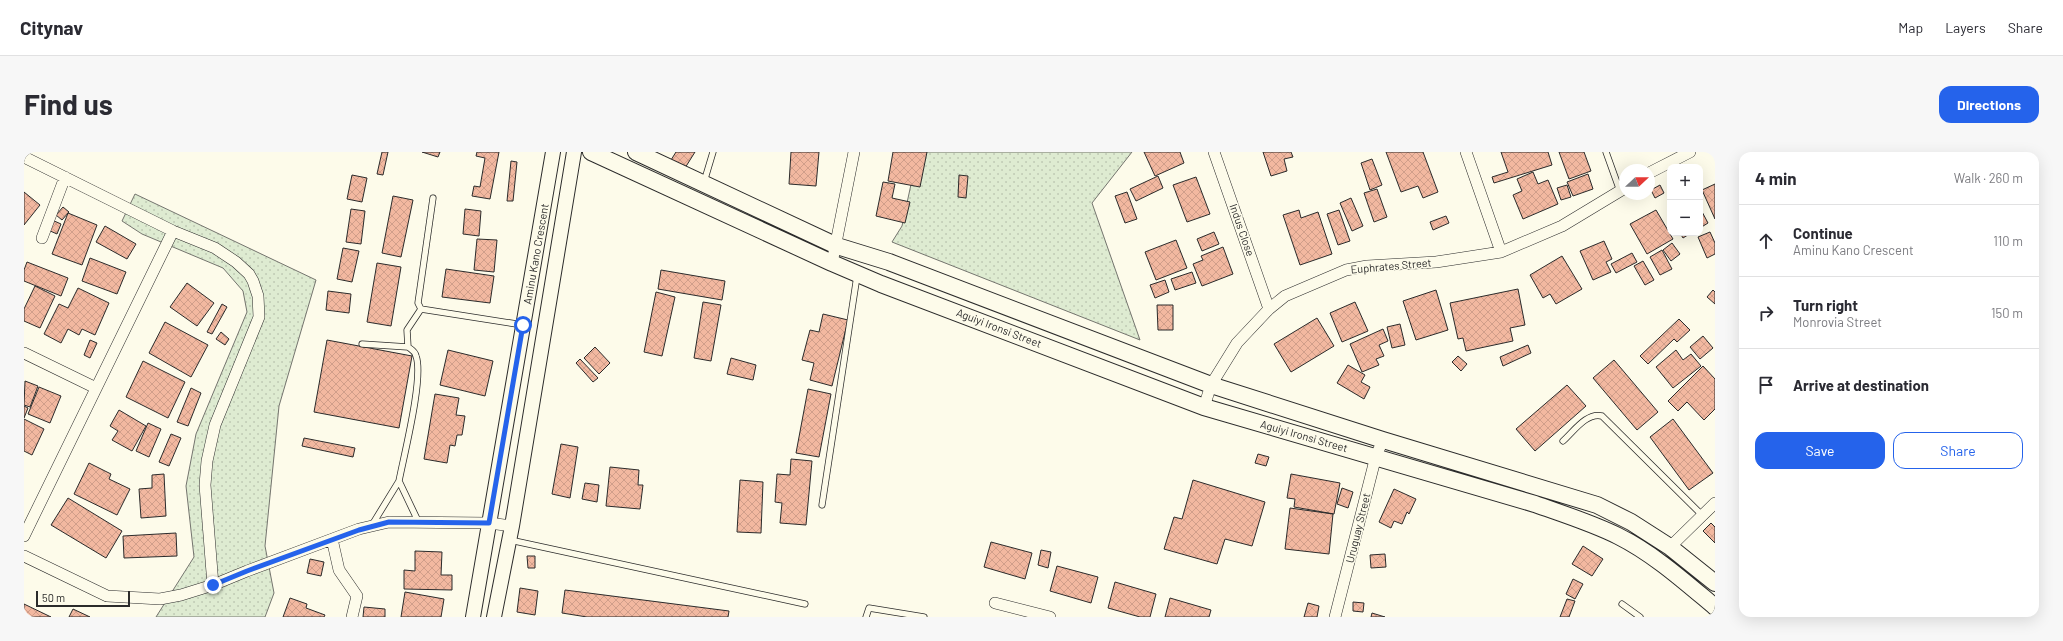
<!DOCTYPE html>
<html lang="en">
<head>
<meta charset="utf-8">
<style>
  :root { --surface:#fff; --page:#f7f7f7; --text:#2b2b33; --muted:#7c7c81; --line:#e1e1e2; --accent:#2563eb }
  body { margin:0; font-family:Barlow,sans-serif; background:var(--page); color:var(--text) }
  .controls { position:absolute; right:12px; top:12px; display:grid; overflow:hidden; border-radius:8px; box-shadow:0 4px 16px #0002 }
  .controls button { width:36px; height:36px; display:grid; place-items:center; padding:0; border:0; border-bottom:1px solid var(--line); background:var(--surface); color:var(--text); font:20px sans-serif }
  .compass { position:absolute; left:1595px; top:12px; width:36px; height:36px; border-radius:50%; background:var(--surface); box-shadow:0 4px 16px #0002; rotate:68deg }
  .scale { position:absolute; left:12px; bottom:10px; width:94px; box-sizing:border-box; padding-left:4px; border:2px solid #2b2b2b; border-top:0; font-size:11px; line-height:14px; white-space:nowrap; color:#2b2b2b; -webkit-text-stroke:3px #fdfbea; paint-order:stroke }
  .stop { position:absolute; width:12px; height:12px; margin:-9px; border:3px solid #2563eb; border-radius:50%; background:#fff }
  .stop.end { background:#2563eb; border-color:#fff; box-shadow:0 1px 4px #0008 }
  .list { margin:0; padding:0; list-style:none }
  h2 { display:flex; justify-content:space-between; align-items:center; height:52px; margin:0; padding:0 16px; font-size:17px }
  h2 small { font-size:13px; font-weight:400; color:var(--muted) }
  .list li { display:grid; grid-template-columns:26px 1fr auto; gap:12px; align-items:center; box-sizing:border-box; height:72px; padding:0 16px; border-top:1px solid var(--line) }
  .list b { display:block; font-size:15px; white-space:nowrap }
  .list p { margin:0; font-size:13px; white-space:nowrap; color:var(--muted) }
  .list em { font-size:13px; font-style:normal; color:var(--muted) }
  .actions { display:flex; gap:8px; padding:12px 16px }
  .actions a { flex:1; padding:9px 0; border:1px solid var(--accent); border-radius:12px; text-align:center; font-size:14px; color:var(--accent) }
  .actions .main { background:var(--accent); color:#fff }
  .icon { flex:none; width:22px; height:22px; fill:none; stroke:currentColor; stroke-width:2; stroke-linecap:round; stroke-linejoin:round }
  .map { position:relative; flex:none; width:1691px; height:465px; overflow:hidden; border-radius:12px }
  header { display:flex; align-items:center; gap:24px; box-sizing:border-box; height:56px; padding:0 20px; background:var(--surface); border-bottom:1px solid var(--line) }
  header strong { font-size:19px }
  nav { display:flex; gap:22px; margin-inline-start:auto; font-size:14px }
  .intro { display:flex; align-items:center; justify-content:space-between; box-sizing:border-box; height:96px; padding:0 24px }
  h1 { margin:0; font-size:28px }
  .button { padding:10px 18px; border-radius:12px; background:var(--accent); color:#fff; font-size:14px; font-weight:700 }
  main { display:flex; gap:24px; padding:0 24px }
  aside { flex:1; background:var(--surface); border-radius:12px; box-shadow:0 4px 16px #0002 }
  .map>svg:first-child { display:block }
</style>
</head>
<body>
<header>
<strong>Citynav</strong>
<nav><a>Map</a><a>Layers</a><a>Share</a></nav>
</header>
<div class="intro"><h1>Find us</h1><a class="button">Directions</a></div>
<main>
<div class="map">
<svg width="1691" height="465" viewBox="0 0 1691 465">
  <defs>
    <pattern id="grass-dots" width="8" height="8" patternUnits="userSpaceOnUse"><rect width="8" height="8" fill="#deebd1"/><path d="M2 2h.1M6 6h.1" fill="none" stroke="#bfcab4" stroke-width="1.8" stroke-linecap="round"/></pattern>
    <pattern id="building-cross-hatch" width="8" height="8" patternUnits="userSpaceOnUse"><rect width="8" height="8" fill="#f2b8a0"/><path d="M0 0l8 8M0 8l8-8" fill="none" stroke="#d09e8a"/></pattern>
  </defs>
  <rect width="100%" height="100%" fill="#fdfbea"/>
  <path fill="url(#grass-dots)" stroke="#74746e" d="M894 0H1108L1068 51 1116 188 868 90 878 74Z
    M111 42 292 128 255 254 241 394 250 441 241 465H132L170 405 162 334 172 282 223 160 219 139 199 116 118 82 98 69Z"/>
  <path fill="url(#building-cross-hatch)" stroke="#2b2b2b" d="M358 0H364L359 23 353 22Z
    M398 0H416L414 5Z
    M453 0H475L466 47 448 44 450 34 456 35 461 6 452 4Z
    M652 0H671L661 16 647 8Z
    M767 0H795L792 34 765 32Z
    M869 0H903L896 35 864 29Z
    M1120 0H1156L1160 11 1131 24Z
    M1239 0H1267L1269 5 1260 7 1263 19 1247 24Z
    M1362 0H1399L1414 40 1399 46 1394 34 1377 40Z
    M1477 0H1524L1528 13 1470 31 1468 25 1484 20Z
    M1535 0H1560L1567 19 1545 27Z
    M1348 7 1358 33 1346 38 1337 11Z
    M487 9 493 10 489 49H483Z
    M1509 20 1514 32 1524 28 1534 52 1499 67 1489 43 1498 39 1493 27Z
    M1564 22 1569 37 1549 44 1543 30Z
    M328 23 343 26 338 50 323 47Z
    M935 23 944 24 942 46 934 45Z
    M1134 24 1139 36 1112 49 1106 37Z
    M1172 25 1186 62 1163 70 1149 33Z
    M859 30 871 32 868 46 886 50 881 71 852 64Z
    M1691 32V67L1678 38Z
    M1543 33 1547 45 1537 48 1533 36Z
    M1636 33 1640 41 1631 46 1627 38Z
    M1353 37 1363 65 1350 70 1340 41Z
    M0 40 16 53 0 73Z
    M1103 40 1113 67 1101 71 1091 44Z
    M369 44 389 48 377 105 358 101Z
    M1327 46 1339 74 1328 79 1316 51Z
    M39 55 45 60 38 68 32 63Z
    M1676 56 1684 71 1676 76Z
    M327 57 341 59 337 92 322 90Z
    M441 57 457 59 455 84 439 82Z
    M1275 58 1277 66 1294 60 1308 102 1276 113 1259 63Z
    M1315 58 1326 89 1314 93 1303 62Z
    M1632 58 1649 87 1623 102 1606 72Z
    M44 61 73 73 58 113 28 102Z
    M1422 64 1425 71 1409 78 1406 70Z
    M28 68 37 72 33 82 24 78Z
    M81 74 112 92 103 107 72 90Z
    M1190 80 1195 92 1178 99 1173 87Z
    M1686 80 1691 91V102L1683 106 1674 85Z
    M1656 81H1667L1659 86Z
    M453 87 473 88 470 120 450 118Z
    M1152 88 1163 116 1132 128 1121 100Z
    M1580 89 1588 107 1582 110 1587 120 1569 128 1556 99Z
    M1648 91 1656 102 1647 109 1639 98Z
    M1199 95 1209 122 1178 134 1169 112 1179 108 1177 104Z
    M319 96 335 99 328 130 313 127Z
    M1638 98 1648 117 1636 123 1626 105Z
    M1608 101 1613 110 1592 121 1587 112Z
    M1538 104 1558 137 1532 152 1526 142 1519 146 1506 123Z
    M66 106 102 120 93 142 58 129Z
    M1619 109 1630 128 1621 133 1610 114Z
    M3 110 44 126 37 144 0 129V118Z
    M353 111 377 115 367 174 343 170Z
    M422 117 470 124 466 151 418 145Z
    M637 118 701 129 698 148 634 137Z
    M1168 120 1172 131 1151 138 1147 127Z
    M1141 128 1145 140 1131 146 1126 133Z
    M163 131 190 151 173 174 146 155Z
    M11 134 31 144 16 176 0 169V157Z
    M54 136 85 151 71 183 58 177 55 183 44 177 37 191 20 182 35 152 44 156Z
    M1494 137 1501 173 1486 176 1489 189 1442 199 1439 186 1434 187 1426 151Z
    M1412 138 1424 178 1392 188 1379 149Z
    M1689 138 1691 140V152L1683 145Z
    M304 139 327 142 325 161 302 158Z
    M632 140 651 145 638 204 620 200Z
    M679 150 697 153 687 209 670 206Z
    M1331 150 1344 179 1318 190 1306 161Z
    M198 152 203 155 188 182 183 180Z
    M1133 153H1149V178H1134Z
    M799 162 824 168 808 234 786 228 790 211 778 208 786 178 795 180Z
    M1293 166 1310 194 1267 220 1250 192Z
    M1655 167 1666 178 1653 190 1650 187 1624 212 1616 204Z
    M141 170 184 193 167 225 125 201Z
    M1376 172 1381 193 1368 196 1363 175Z
    M1359 177 1364 189 1355 193 1360 204 1352 207 1355 213 1338 220 1326 192Z
    M197 180 205 187 201 193 192 187Z
    M1679 184 1689 196 1676 207 1666 195Z
    M66 188 73 191 66 206 60 203Z
    M303 188 388 204 375 276 290 260Z
    M1504 193 1507 201 1479 214 1476 205Z
    M571 195 586 211 575 222 560 206Z
    M424 198 469 209 461 244 416 233Z
    M1652 198 1659 208 1667 202 1677 214 1649 236 1632 215Z
    M1434 204 1443 212 1437 219 1428 210Z
    M707 206 732 213 729 228 703 222Z
    M556 207 574 226 569 230 552 211Z
    M1590 208 1634 260 1613 278 1569 226Z
    M119 209 161 230 144 266 102 245Z
    M1324 213 1341 223 1337 230 1346 235 1340 247 1313 231Z
    M1679 214 1691 227V257L1680 268 1663 250 1654 259 1644 249Z
    M1 229 14 234 6 255 0 253Z
    M1543 233 1562 254 1511 299 1492 277Z
    M15 235 37 244 26 271 4 262Z
    M167 236 177 241 164 274 153 270Z
    M784 237 807 242 795 305 772 301Z
    M411 242 435 246 432 263 441 264 438 283H433L431 294 426 293 423 311 400 307Z
    M0 254 4 256 0 266Z
    M95 258 122 274 108 299 88 288 94 279 86 274Z
    M0 267 20 277 8 303 0 299Z
    M1649 267 1689 321 1665 338 1626 285Z
    M124 271 137 277 125 305 112 299Z
    M147 282 157 286 145 314 135 310Z
    M280 286 331 296 329 305 278 294Z
    M537 292 554 295 546 346 528 342Z
    M1234 302 1245 305 1242 314 1231 311Z
    M767 307 788 309 782 373 756 371 758 351 751 350 753 322 766 323Z
    M65 311 87 322 85 327 106 337 93 363 50 342Z
    M586 315 615 318 614 333H619L616 357 582 354Z
    M140 322 142 364 117 366 115 337 128 336V323Z
    M1267 322 1316 331 1310 362 1270 355 1271 347 1263 346Z
    M716 328 739 330 737 381 713 380Z
    M1169 328 1241 350 1228 394 1201 387 1193 412 1140 397 1150 365 1158 367Z
    M561 331 575 333 573 350 558 347Z
    M1318 336 1329 340 1324 356 1313 352Z
    M1370 337 1392 347 1385 362 1383 360 1378 372 1370 369 1367 376 1355 370Z
    M44 346 98 379 82 406 27 373Z
    M1266 356 1309 362 1305 402 1261 397Z
    M1687 371 1691 375V391L1679 379Z
    M152 381 153 404 100 406 99 384Z
    M967 390 1008 401 1001 427 960 415Z
    M1559 394 1579 407 1568 424 1548 412Z
    M1017 398 1027 400 1024 416 1014 413Z
    M391 399 418 400 417 423H428V438L380 437V418L391 419Z
    M1361 402 1362 415 1347 416 1346 403Z
    M503 404H511V416H504Z
    M286 407 300 410 297 424 283 421Z
    M1033 414 1074 425 1067 451 1026 439Z
    M1549 427 1559 432 1551 447 1542 442Z
    M1091 430 1132 442 1126 465H1116L1084 456Z
    M496 436 514 439 511 463 493 460Z
    M541 438 705 459 704 465H563L538 461Z
    M381 440 420 447 417 465H377Z
    M266 446 283 452 282 456 301 463 300 465H259Z
    M1146 446 1187 458 1185 465H1141Z
    M1543 447 1551 449 1545 465H1536Z
    M1329 450 1340 451 1339 460 1329 459Z
    M1284 451 1295 454 1293 465H1280Z
    M0 452 27 465H0Z
    M340 455 361 457V465H339Z
    M49 457 66 465H45Z
    M1348 461 1361 465H1347Z"/>
  <g fill="none" stroke-linecap="round" stroke-linejoin="round">
    <defs>
      <path id="service" d="M1582 0 1596 39
        M680 30 689 0
        M409 46 394 151 397 157 499 173
        M338 192 384 195C388 198 391 199 392 204 400 225 380 303 375 329
        M384 195 383 178 397 157
        M1539 289C1550 279 1563 260 1578 264L1678 363
        M798 353 833 124
        M348 373 375 329 394 369
        M486 388 781 452
        M1598 452 1616 465
        M842 465 845 456 900 465"/>
      <path id="minor" d="M1190 0 1245 157
        M1442 0 1477 100
        M0 5 149 79 191 96 212 110 225 122 229 129 234 144 235 165 191 273 183 309 181 333 189 433
        M1625 21 1666 0
        M18 86 41 25
        M808 111 830 0
        M0 201 72 236
        M1180 255 1187 233 1213 191 1245 157 1261 144 1322 118 1343 114 1412 110 1477 100 1538 74 1601 36
        M0 384 149 79
        M308 387 315 418 333 444 328 465
        M1646 395 1691 351
        M0 404 83 444 136 447 157 443 189 433 223 419 335 377 365 370 465 371 488 374
        M971 451 1026 465
        M1311 465 1352 304 1359 288"/>
      <path id="tertiary" d="M449 465 529 0
        M470 465 488 374 550 0"/>
      <path id="secondary" d="M567 0 808 111 857 132 1180 255 1511 352C1539 362 1568 371 1594 384 1630 402 1661 430 1691 455
        M612 0 813 94 865 110 1187 233 1359 288 1573 353 1607 370 1646 395 1691 431"/>
    </defs>
    <use href="#service" stroke="#2b2b2b" stroke-width="7"/>
    <use href="#minor" stroke="#2b2b2b" stroke-width="12"/>
    <use href="#tertiary" stroke="#2b2b2b" stroke-width="16"/>
    <use href="#secondary" stroke="#2b2b2b" stroke-width="18"/>
    <use href="#service" stroke="#fdfbea" stroke-width="5.5"/>
    <use href="#minor" stroke="#fdfbea" stroke-width="11"/>
    <use href="#tertiary" stroke="#fdfbea" stroke-width="14"/>
    <use href="#secondary" stroke="#fdfbea" stroke-width="16"/>
  </g>
  <g fill="none" stroke-linecap="round" stroke-linejoin="round">
    <path stroke="#2563eb" stroke-width="5" d="M189 433 223 419 335 378 365 370 465 371 499 173"/>
  </g>
  <g text-anchor="middle" stroke-width="3" stroke-linejoin="round" paint-order="stroke">
    <g font-size="11" fill="#2b2b2b" stroke="#fdfbea">
      <text transform="translate(1218 78) rotate(71)" y="4">Indus Close</text>
      <text transform="translate(512 102) rotate(-80)" y="4">Aminu Kano Crescent</text>
      <text transform="translate(1367 114) rotate(-5)" y="4">Euphrates Street</text>
      <text transform="translate(975 176) rotate(21)" y="4">Aguiyi Ironsi Street</text>
      <text transform="translate(1280 284) rotate(16)" y="4">Aguiyi Ironsi Street</text>
      <text transform="translate(1334 376) rotate(-76)" y="4">Uruguay Street</text>
    </g>
  </g>
</svg>
<div class="controls">
<button>+</button>
<button>−</button>
</div>
<svg class="compass" viewBox="-18 -18 36 36"><path d="M0-13l5 13h-10z" fill="#e53935"/><path d="M0 13l5-13h-10z" fill="#7c7c81"/></svg>
<div class="scale">50 m</div>
<div class="stop" style="left:499px;top:173px"></div>
<div class="stop end" style="left:189px;top:433px"></div>
</div>
<aside>
<h2>4 min<small>Walk · 260 m</small></h2>
<ul class="list">
<li><svg class="icon" aria-label="ahead" viewBox="0 0 24 24"><path d="M12 20V5M6 11l6-6 6 6"/></svg><div><b>Continue</b><p>Aminu Kano Crescent</p></div><em>110 m</em></li>
<li><svg class="icon" aria-label="right" viewBox="0 0 24 24"><path d="M7 20v-9h11M14 6l5 5-5 5"/></svg><div><b>Turn right</b><p>Monrovia Street</p></div><em>150 m</em></li>
<li><svg class="icon" aria-label="arrive" viewBox="0 0 24 24"><path d="M6 21V4h12l-3 4 3 4H6"/></svg><div><b>Arrive at destination</b></div></li>
</ul>
<div class="actions"><a class="main">Save</a><a>Share</a></div>
</aside>
</main>
</body>
</html>
